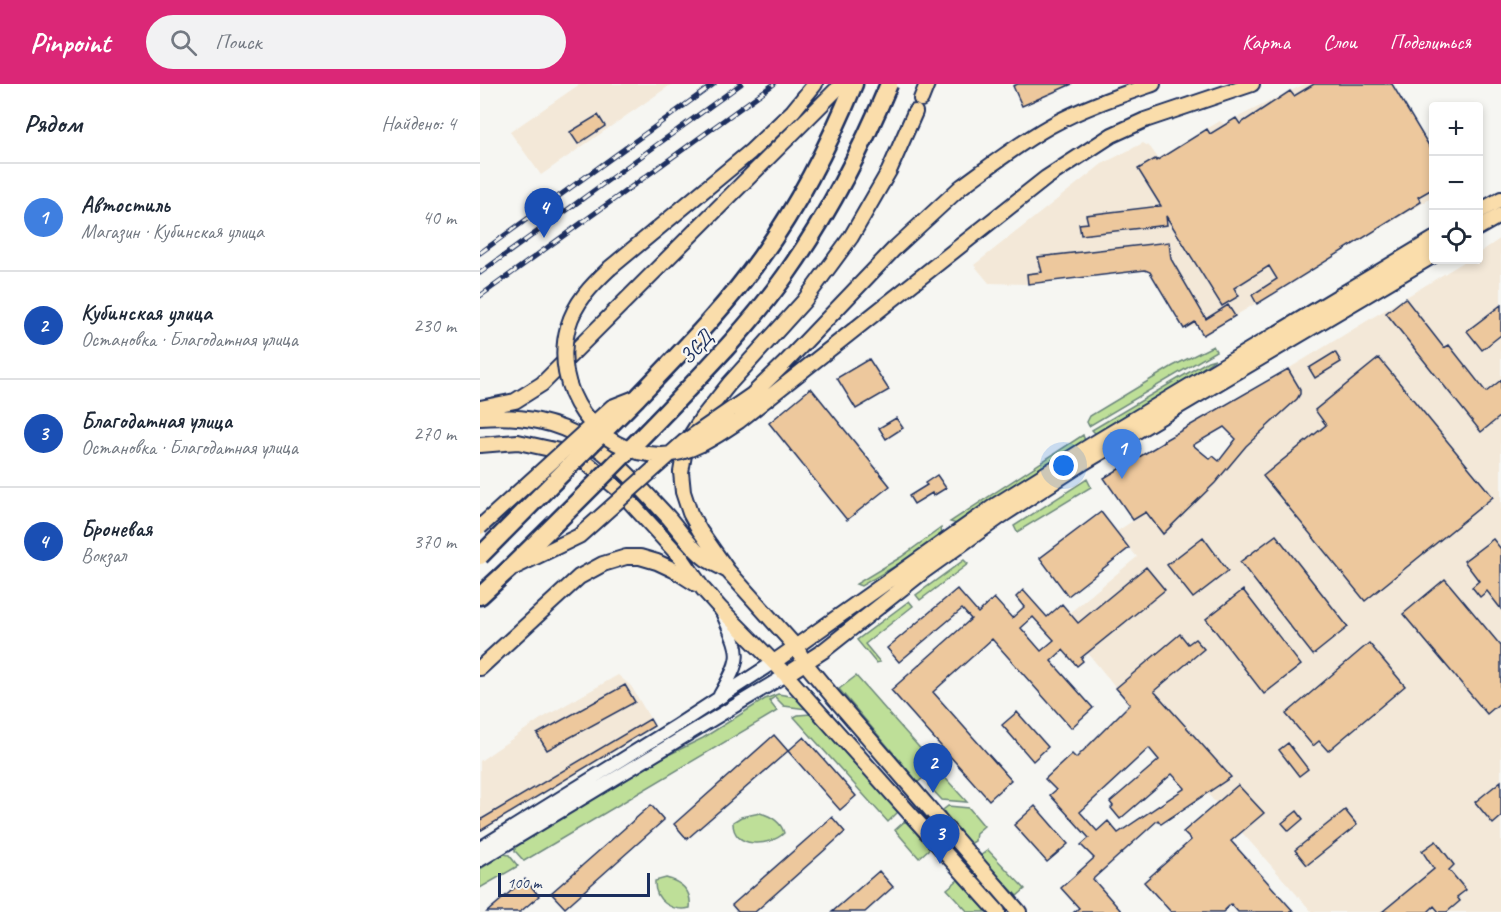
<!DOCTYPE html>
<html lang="ru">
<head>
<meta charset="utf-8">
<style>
  :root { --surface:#fff; --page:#f2f2f3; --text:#1f2937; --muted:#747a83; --line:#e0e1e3; --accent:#db2777 }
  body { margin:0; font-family:Caveat,sans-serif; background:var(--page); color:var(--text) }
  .controls { position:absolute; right:18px; top:18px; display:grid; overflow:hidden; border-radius:6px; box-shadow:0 3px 9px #0003 }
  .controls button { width:54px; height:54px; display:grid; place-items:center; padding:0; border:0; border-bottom:2px solid var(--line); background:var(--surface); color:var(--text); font:30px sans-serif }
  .scale { position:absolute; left:18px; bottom:15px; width:152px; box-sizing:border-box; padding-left:6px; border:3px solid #1b2f5e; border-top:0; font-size:16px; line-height:21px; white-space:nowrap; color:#1b2f5e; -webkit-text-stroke:4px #f6f6f2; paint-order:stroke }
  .you { position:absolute; left:584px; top:382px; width:21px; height:21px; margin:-15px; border:4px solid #fff; border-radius:50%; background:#1a73e8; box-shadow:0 0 0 9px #1a73e833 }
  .badge { display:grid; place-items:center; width:39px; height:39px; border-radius:50%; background:var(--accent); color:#fff; font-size:20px; font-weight:700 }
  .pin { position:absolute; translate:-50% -50px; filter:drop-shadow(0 2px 3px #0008) }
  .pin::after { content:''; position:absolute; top:32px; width:21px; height:18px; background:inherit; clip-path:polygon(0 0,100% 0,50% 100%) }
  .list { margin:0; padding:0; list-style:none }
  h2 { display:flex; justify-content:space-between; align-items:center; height:78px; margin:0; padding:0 24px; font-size:26px }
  h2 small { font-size:20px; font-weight:400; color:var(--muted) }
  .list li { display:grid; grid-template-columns:39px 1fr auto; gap:18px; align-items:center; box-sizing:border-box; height:108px; padding:0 24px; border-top:2px solid var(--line) }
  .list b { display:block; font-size:22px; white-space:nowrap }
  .list p { margin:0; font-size:20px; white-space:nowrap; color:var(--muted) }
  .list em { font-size:20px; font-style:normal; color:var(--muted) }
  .icon { flex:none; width:33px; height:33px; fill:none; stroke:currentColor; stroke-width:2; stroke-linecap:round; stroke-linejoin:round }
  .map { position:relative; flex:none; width:1021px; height:828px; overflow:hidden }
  header { display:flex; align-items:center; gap:36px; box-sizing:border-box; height:84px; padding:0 30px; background:var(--accent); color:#fff }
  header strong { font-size:28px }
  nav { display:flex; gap:33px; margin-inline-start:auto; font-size:21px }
  .search { width:420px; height:54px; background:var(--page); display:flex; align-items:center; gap:15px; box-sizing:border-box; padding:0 21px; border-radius:33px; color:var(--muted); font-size:22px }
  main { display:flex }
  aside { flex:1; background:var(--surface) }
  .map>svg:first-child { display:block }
</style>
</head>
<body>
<header>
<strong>Pinpoint</strong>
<div class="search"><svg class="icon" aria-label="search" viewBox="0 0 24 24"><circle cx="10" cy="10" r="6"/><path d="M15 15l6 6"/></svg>Поиск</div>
<nav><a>Карта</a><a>Слои</a><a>Поделиться</a></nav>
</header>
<main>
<aside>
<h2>Рядом<small>Найдено: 4</small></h2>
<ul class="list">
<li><span class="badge" style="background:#3f7fe0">1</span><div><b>Автостиль</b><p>Магазин · Кубинская улица</p></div><em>40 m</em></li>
<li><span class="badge" style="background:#1a4fb4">2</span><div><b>Кубинская улица</b><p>Остановка · Благодатная улица</p></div><em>230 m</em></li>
<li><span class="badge" style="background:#1a4fb4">3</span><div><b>Благодатная улица</b><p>Остановка · Благодатная улица</p></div><em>270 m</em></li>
<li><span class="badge" style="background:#1a4fb4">4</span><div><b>Броневая</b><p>Вокзал</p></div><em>370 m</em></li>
</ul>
</aside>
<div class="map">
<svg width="1021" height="828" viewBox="0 0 1021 828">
  <rect width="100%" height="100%" fill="#f6f6f2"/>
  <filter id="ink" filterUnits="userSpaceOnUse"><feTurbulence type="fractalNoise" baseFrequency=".0167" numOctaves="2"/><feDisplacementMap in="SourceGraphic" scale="12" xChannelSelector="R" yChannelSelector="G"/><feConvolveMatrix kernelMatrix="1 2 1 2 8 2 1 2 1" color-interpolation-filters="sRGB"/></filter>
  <g filter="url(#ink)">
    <path fill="#f3e8d8" d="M100 0H192L61 91 30 48Z
      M825 0H912L953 70V113L723 251 717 241 704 245 670 189 665 186 548 200 509 199 494 181 622 80 663 59 670 63 678 74 740 37 744 40Z
      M1021 154V828H832L659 632 581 536 657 473 636 448 666 428 683 450 735 399 808 285 987 176H998L999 169Z
      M138 591 151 602 175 643 0 748V677L59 636Z"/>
    <path fill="#bedf98" stroke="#6c877b" stroke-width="1.5" d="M733 262 736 267 609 342 607 338 610 332 693 282Z
      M735 275 699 301 616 350 612 346 728 277Z
      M603 351 605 357 477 440 470 438Z
      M607 395 611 403 537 448 534 442Z
      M461 444 462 451 424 477 381 502 376 500 421 473Z
      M484 476 488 480 440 516 436 511Z
      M429 517 433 522 385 560 400 578 396 579 377 556Z
      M376 592 445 670 443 694 438 698 359 605Z
      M298 610 316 613 327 625 304 622 295 613 289 617 297 627 44 777 35 767V762L180 675 223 654 285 615Z
      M331 630 418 728 408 738 314 633 318 631Z
      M449 676 487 718 462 716 448 701Z
      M468 722 489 724 504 742 496 749 495 757 490 760 472 740 463 726Z
      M280 729C291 732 301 738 304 749 290 763 252 765 253 738L261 733Z
      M425 737 450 764 439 774 415 746Z
      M508 766 545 805 537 812 500 772Z
      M24 770 29 771 38 782 0 804V785Z
      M186 794C201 798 212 807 210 824 192 828 174 817 175 797Z
      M478 796 507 828H488L467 805Z"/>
    <path fill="#edc89d" stroke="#1b2f5e" stroke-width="1.5" fill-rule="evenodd" d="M538 0H592L542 22 533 2Z
      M834 0H912L954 70V104L938 113 941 118 777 220 772 211 797 195 789 182 754 204 759 212 742 222 686 132 687 141 601 151 599 140 608 139 606 131 681 122 658 85 675 75 676 77 727 45 730 50 756 34 760 40 810 7 814 12Z
      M118 31 125 42 98 60 90 48Z
      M689 158 691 175 726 235 748 221 755 232 723 251 715 238 704 245 670 188 665 186 548 200 547 190 562 188 558 173Z
      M925 214 964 264 969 261 1006 308 1021 296V332L1001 348 906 229Z
      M1021 221V251L1002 266 987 247Z
      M855 268 861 278 835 294 829 284Z
      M899 274 1013 413 885 517 783 392 846 341 835 326Z
      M389 275 409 306 376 325 357 294Z
      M808 285 820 305V310L817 315 766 362 735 399 683 450 666 428 653 436 624 394 684 358 683 357ZM744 343 756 355 739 377 733 372 730 375 713 361Z
      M331 304 410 402 367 436 289 339Z
      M416 334 423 344 406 355 399 344Z
      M457 391 466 404 453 412 452 409 434 420 429 412 447 401 445 399Z
      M621 428 649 464 588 512 560 474Z
      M796 451 868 543 833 571 760 478Z
      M723 453 748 487 713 514 687 481Z
      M1013 455 1021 465V525L1007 507 1000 513 992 503 999 497 984 477Z
      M666 483 685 506 601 574 603 577 597 582 583 566 571 577 613 624 591 644 512 555 453 608 531 696 509 716 411 606 491 535 482 525 419 578 407 564 477 505 498 529 514 514 532 534 544 523 536 513 543 506 567 533 582 520 598 539ZM553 533 574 556 561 567 541 544Z
      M965 495 1021 562V618L1007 630 923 530Z
      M763 506 821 581 784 610 726 535Z
      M700 550 708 560 715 555 724 565 674 607 751 693 681 740 678 736 613 795 642 828H594L599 824 581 804 614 774 601 761 609 754 570 711 576 706 565 695 592 670 596 674 650 620 636 604ZM669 664 679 676 630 718 633 722 631 724 640 735 692 690 705 704 638 749 628 737 617 747 600 728Z
      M889 559 925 602 848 667 839 657 833 662 806 630Z
      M145 601 155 618 67 666 57 650Z
      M537 628 568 663 553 677 522 641Z
      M170 635 174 642 0 747V736Z
      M294 651 308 667 207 755 194 740Z
      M324 653 376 712 360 726 308 667Z
      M808 659 828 685 819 692 799 666Z
      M1021 697V733L1013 740 995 718Z
      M758 701 784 729 751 757 814 828H758L751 820 743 828H691L664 798 711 756 703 748Z
      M171 721 184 736 85 824 71 809Z
      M555 722 588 760 567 778 534 741Z
      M865 726 877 741 827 781 815 766Z
      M817 727 823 735 809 747 802 739Z
      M352 733 365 748 275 828H258L252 821Z
      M956 757 974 781 969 786 986 806 977 813 980 817 967 828H959L954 822 948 828H902L954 785 942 767Z
      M399 787 413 803 385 828H352Z
      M45 795 59 812 40 828H7Z"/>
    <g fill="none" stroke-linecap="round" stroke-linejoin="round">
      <defs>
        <path id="secondary" d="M240 611C264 570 260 570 242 528
          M0 764 196 642 294 578
          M0 776 306 591"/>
        <path id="primary" d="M441 15 447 0
          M435 28 409 87 371 153 324 217 249 300 222 334 211 351 204 371 201 388 203 408 210 429 220 447 248 487 316 563 325 579 349 608 539 828
          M665 36 772 0
          M481 103C510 82 538 60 570 42 602 24 638 12 673 0
          M998 128 1021 115
          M998 144 1021 131
          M130 184 270 68 313 27 335 0
          M0 324 35 317 62 300 362 0
          M0 334C95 327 130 370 189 434 200 447 212 465 226 475 232 479 239 482 246 486
          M0 361 38 358 84 368 103 376 139 406 203 476 223 505 240 524 306 591 518 828
          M294 578 516 421 613 360 954 155
          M0 584 99 493 123 480 146 473H160L177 478 194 486 216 500
          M306 591 343 567 444 487 521 432 603 379 954 171"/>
        <path id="highway" d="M157 314C200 269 245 224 281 173 319 120 349 61 374 0
          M0 512 28 486"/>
      </defs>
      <use href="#secondary" stroke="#1b2f5e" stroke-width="16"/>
      <use href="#primary" stroke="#1b2f5e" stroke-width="18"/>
      <use href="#highway" stroke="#1b2f5e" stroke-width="21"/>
      <use href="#secondary" stroke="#f6f6f2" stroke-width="12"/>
      <use href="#primary" stroke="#faddab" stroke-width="14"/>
      <use href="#highway" stroke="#faddab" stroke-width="16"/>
      <defs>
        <path id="rail" d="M0 169 234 0
          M0 189 261 0
          M0 212 294 0"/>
      </defs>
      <use href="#rail" stroke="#1b2f5e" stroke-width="5"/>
      <use href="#rail" stroke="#f6f6f2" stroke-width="3" stroke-dasharray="9" stroke-linecap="butt"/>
      <defs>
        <path id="primary-bridge" d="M130 184C112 201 95 218 88 243 71 304 115 370 181 371 209 371 237 352 259 337L566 94 632 51 665 36
          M0 443 132 323 155 314
          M35 483 99 452 204 358 272 311 306 278 414 165 481 103"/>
        <path id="highway-bridge" d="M0 472 157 314
          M28 486C81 434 134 382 185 329 227 285 270 241 305 192 347 133 381 67 409 0"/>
      </defs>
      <use href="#primary-bridge" stroke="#1b2f5e" stroke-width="18" stroke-linecap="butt"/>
      <use href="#highway-bridge" stroke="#1b2f5e" stroke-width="21" stroke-linecap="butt"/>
      <use href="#primary-bridge" stroke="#faddab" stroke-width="14"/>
      <use href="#highway-bridge" stroke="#faddab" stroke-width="16"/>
    </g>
  </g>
  <g text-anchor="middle" stroke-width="4.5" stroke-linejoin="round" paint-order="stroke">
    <g font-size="21" fill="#1b2f5e" stroke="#f6f6f2">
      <text transform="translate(216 263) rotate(-47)" y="7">ЗСД</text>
    </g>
  </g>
</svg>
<div class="controls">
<button>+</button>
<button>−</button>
<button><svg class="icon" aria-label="locate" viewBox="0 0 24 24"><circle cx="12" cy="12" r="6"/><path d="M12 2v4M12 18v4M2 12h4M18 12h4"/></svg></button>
</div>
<div class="scale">100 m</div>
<div class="you"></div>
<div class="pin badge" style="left:642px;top:395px;background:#3f7fe0">1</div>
<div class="pin badge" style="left:453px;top:709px;background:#1a4fb4">2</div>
<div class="pin badge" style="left:460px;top:780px;background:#1a4fb4">3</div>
<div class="pin badge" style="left:64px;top:154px;background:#1a4fb4">4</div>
</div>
</main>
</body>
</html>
